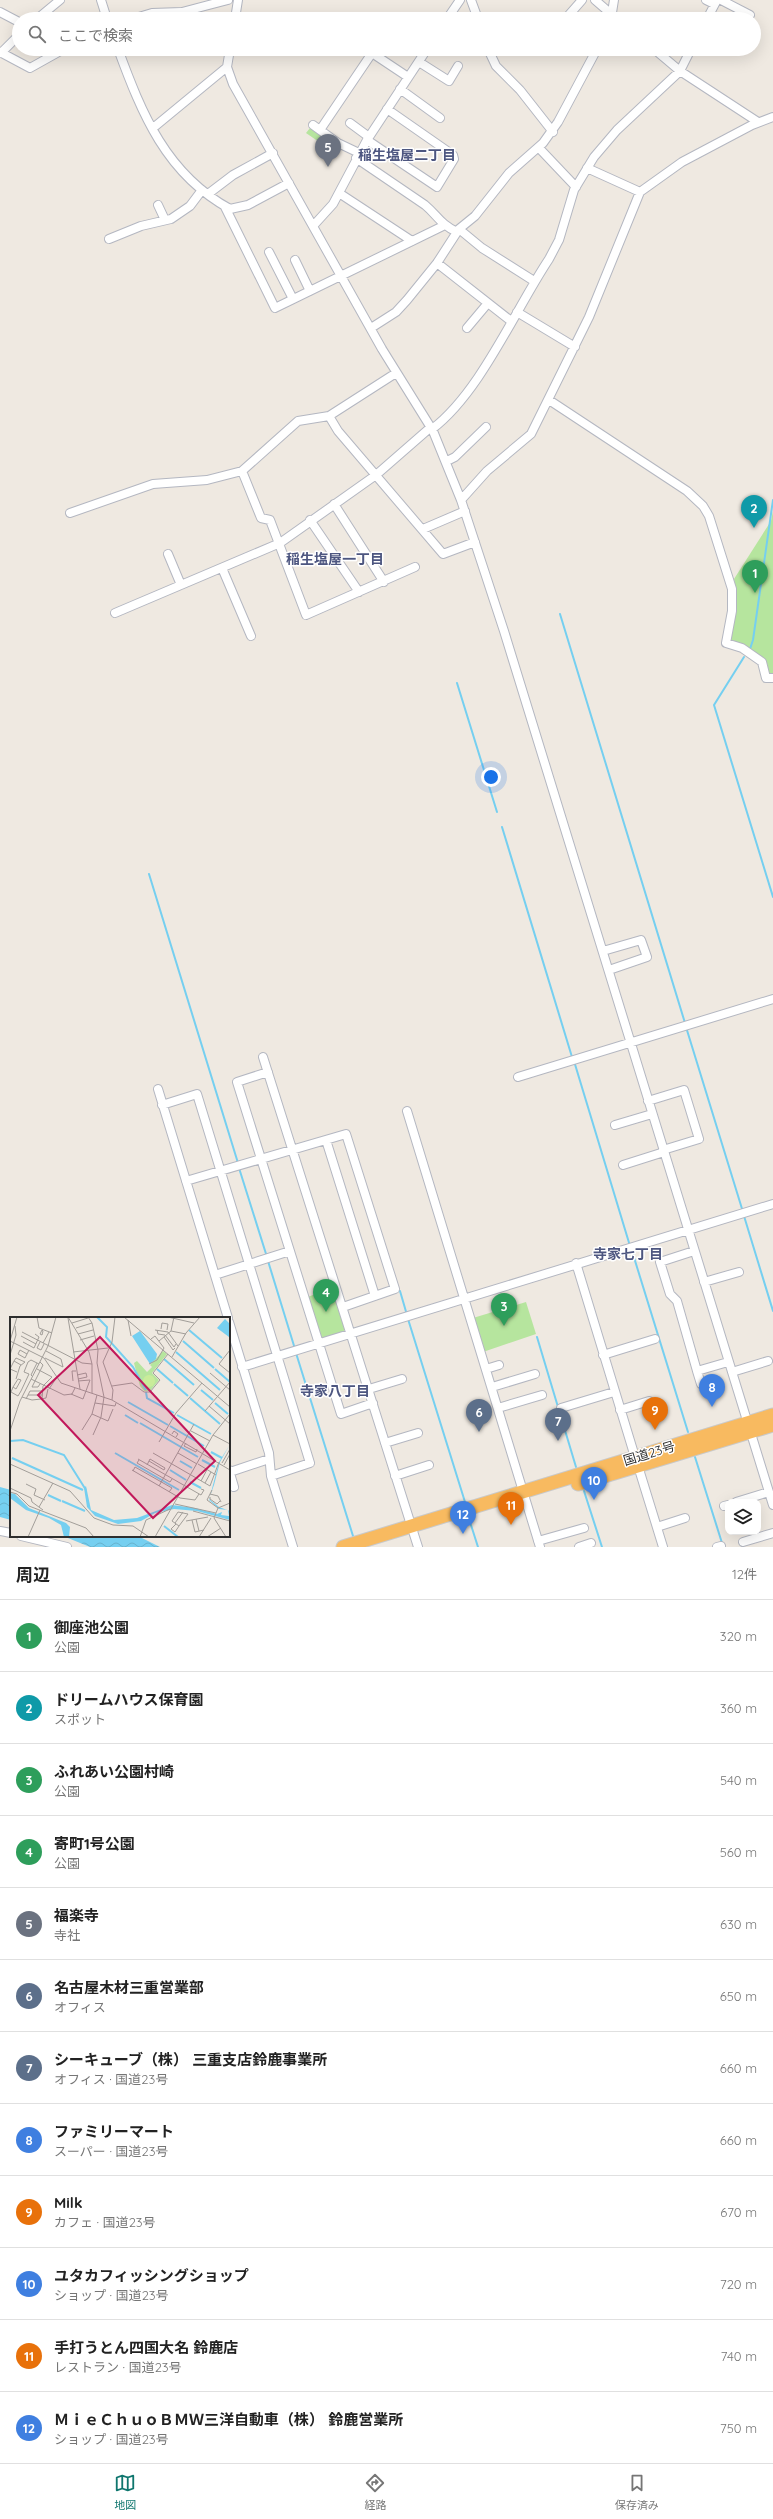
<!DOCTYPE html>
<html lang="ja">
<head>
<meta charset="utf-8">
<style>
  :root { --surface:#fff; --page:#f2f2f2; --text:#222; --muted:#767676; --line:#e0e0e0; --accent:#0f766e }
  body { margin:0; font-family:Quicksand,"Noto Sans JP",sans-serif; background:var(--page); color:var(--text) }
  .controls { position:absolute; right:12px; bottom:12px; display:grid; overflow:hidden; border-radius:8px; box-shadow:0 4px 16px #0002 }
  .controls button { width:36px; height:36px; display:grid; place-items:center; padding:0; border:0; border-bottom:1px solid var(--line); background:var(--surface); color:var(--text); font:20px sans-serif }
  .you { position:absolute; left:491px; top:777px; width:14px; height:14px; margin:-10px; border:3px solid #fff; border-radius:50%; background:#1a73e8; box-shadow:0 0 0 6px #1a73e833 }
  .badge { display:grid; place-items:center; width:26px; height:26px; border-radius:50%; background:var(--accent); color:#fff; font-size:13px; font-weight:700 }
  .pin { position:absolute; translate:-50% -33px; filter:drop-shadow(0 1px 2px #0008) }
  .pin::after { content:''; position:absolute; top:21px; width:14px; height:12px; background:inherit; clip-path:polygon(0 0,100% 0,50% 100%) }
  .list { margin:0; padding:0; list-style:none }
  h2 { display:flex; justify-content:space-between; align-items:center; height:52px; margin:0; padding:0 16px; font-size:17px }
  h2 small { font-size:13px; font-weight:400; color:var(--muted) }
  .list li { display:grid; grid-template-columns:26px 1fr auto; gap:12px; align-items:center; box-sizing:border-box; height:72px; padding:0 16px; border-top:1px solid var(--line) }
  .list b { display:block; font-size:15px; white-space:nowrap }
  .list p { margin:0; font-size:13px; white-space:nowrap; color:var(--muted) }
  .list em { font-size:13px; font-style:normal; color:var(--muted) }
  .icon { flex:none; width:22px; height:22px; fill:none; stroke:currentColor; stroke-width:2; stroke-linecap:round; stroke-linejoin:round }
  .map { position:relative; flex:none; width:773px; height:1547px; overflow:hidden }
  .search { position:absolute; background:var(--surface); box-shadow:0 4px 16px #0002; left:12px; right:12px; top:12px; height:44px; display:flex; align-items:center; gap:10px; box-sizing:border-box; padding:0 14px; border-radius:22px; color:var(--muted); font-size:15px }
  .sheet { height:916px; background:var(--surface) }
  nav { display:flex; justify-content:space-around; align-items:center; box-sizing:border-box; height:56px; border-top:1px solid var(--line); background:var(--surface); font-size:11px; color:var(--muted) }
  nav a { display:grid; justify-items:center; gap:2px }
  nav .on { color:var(--accent) }
  .map>svg:first-child { display:block }
</style>
</head>
<body>
<div class="map">
<svg width="773" height="1547" viewBox="0 0 773 1547">
  <defs>
    <pattern id="water-waves" width="16" height="10" patternUnits="userSpaceOnUse"><rect width="16" height="10" fill="#75cff0"/><path d="M0 5q4-4 8 0t8 0" fill="none" stroke="#66b2ce"/></pattern>
  </defs>
  <rect width="100%" height="100%" fill="#efe9e1"/>
  <path fill="#b6e59e" d="M310 128 332 143 331 144H322L306 133Z
    M773 511V676H769L767 663 763 659 730 639 737 598 734 579 771 521Z
    M334 1288 345 1328 343 1333 324 1339 319 1337 307 1297Z
    M526 1302 536 1334 483 1352 473 1318Z"/>
  <path fill="url(#water-waves)" d="M0 1487 11 1490V1520L0 1517Z
    M63 1536H138L160 1547H90Z"/>
  <g fill="none" stroke-linecap="round" stroke-linejoin="round">
    <path stroke="#75cff0" stroke-width="2" d="M560 614 685 1023
      M750 649 753 640 773 500
      M744 657 714 705 773 897
      M457 683 497 812
      M502 827 572 1057
      M149 874 238 1163
      M686 1027 743 1212
      M574 1061 630 1246
      M239 1168 267 1257
      M744 1216 773 1311
      M632 1251 688 1432
      M268 1261 295 1349
      M400 1291 407 1315
      M408 1319 465 1502
      M537 1337 576 1467
      M296 1353 353 1536
      M695 1457 722 1543
      M584 1491 602 1547
      M471 1525 478 1547"/>
    <defs>
      <path id="minor" d="M101 0 107 19
        M471 0 478 19
        M595 0 617 19
        M706 0 714 4
        M721 0 750 15
        M0 12 19 22
        M568 16 582 0
        M37 19 60 0
        M132 19 152 13 182 12 228 0
        M235 19 238 0
        M264 19 268 18
        M447 19 460 0
        M611 19 614 0
        M707 19 717 0
        M118 49C142 114 166 174 230 209L248 205 289 183
        M230 49 227 67 233 84 382 349 433 431 461 500 504 631 773 1505
        M488 49 496 66 520 90 553 132
        M654 49 680 71 758 122
        M0 52 30 68 64 49
        M1 53 19 35
        M419 62 449 81 458 66
        M400 89 440 118
        M350 123 369 137
        M313 125 338 143 359 153
        M153 128 227 67
        M320 130 372 53 408 77
        M367 140 437 187 454 159 453 155 387 109
        M539 148 576 187
        M356 158 425 205C438 216 440 224 457 232
        M587 168 640 192
        M339 193 412 241
        M208 194 233 175 273 153
        M158 205 165 220
        M225 207 275 308 443 226
        M313 226 333 204 367 140 427 49
        M459 229 482 248 534 281
        M109 239 141 226 171 219 190 206 202 190
        M269 252 293 299
        M295 260 310 291
        M437 263 511 321
        M517 312 575 347
        M371 328 396 312 407 300 437 263 459 229 475 216 509 173 543 143 558 122 597 49
        M467 328 488 303
        M549 400 687 491 703 506 709 516 732 589V611L726 643 742 648 762 662 766 678H773
        M329 416 338 431 443 554 475 542
        M432 429C480 393 515 310 549 259L559 240 574 190 594 157 617 130 680 71 691 49
        M447 461 455 457 486 427
        M242 471 261 518 270 520 306 615 415 567
        M461 500 487 471 531 434 589 317 640 192 682 162 752 125 773 117
        M334 504 384 582
        M70 513 153 484 207 480 242 471 298 421 329 416 396 373
        M310 520 359 592
        M423 529 465 511
        M168 554 181 585
        M222 568 251 636
        M115 613 280 543 376 475 431 427
        M603 951 641 940 647 957 609 970
        M263 1057 418 1547
        M268 1072 237 1082 341 1414 373 1403
        M518 1077 773 999
        M158 1089 228 1318
        M648 1101 684 1090 699 1139 663 1150
        M162 1105 197 1094 310 1463 271 1476
        M407 1111 540 1547
        M615 1125 652 1114
        M326 1140 375 1296
        M623 1165 664 1152
        M186 1181 346 1134 395 1289 343 1307
        M694 1251 660 1262 670 1294 677 1301 697 1371 728 1362
        M576 1263 635 1457
        M215 1275 290 1251
        M704 1282 739 1272
        M229 1322 269 1453 271 1476 293 1547
        M603 1355 655 1339
        M242 1367 773 1204
        M486 1369 499 1365
        M697 1371 701 1384
        M732 1372 768 1361
        M492 1387 535 1374
        M369 1389 402 1379
        M498 1408 542 1395
        M561 1408 614 1392
        M620 1410 649 1401
        M385 1443 418 1433
        M638 1466 663 1547
        M229 1470 234 1487
        M230 1472 269 1459
        M395 1476 429 1465
        M736 1502 769 1492
        M724 1506 728 1505
        M657 1527 685 1518
        M0 1531 11 1533
        M21 1536 67 1547
        M538 1541 584 1528
        M743 1542 773 1533
        M579 1547 591 1543
        M717 1547 721 1546"/>
      <path id="trunk" d="M578 1484 773 1425
        M343 1547 773 1415"/>
    </defs>
    <use href="#minor" stroke="#b4b7c1" stroke-width="10"/>
    <use href="#trunk" stroke="#c9c9c9" stroke-width="15"/>
    <use href="#minor" stroke="#fff" stroke-width="8"/>
    <use href="#trunk" stroke="#f8ba60" stroke-width="13"/>
  </g>
  <g text-anchor="middle" stroke-width="3" stroke-linejoin="round" paint-order="stroke">
    <g font-size="13" fill="#2e2e2e" stroke="#fff">
      <text transform="translate(649 1453) rotate(-17)" y="5">国道23号</text>
    </g>
    <g font-size="14" font-weight="bold" fill="#4d5680" stroke="#fff">
      <text x="407" y="160">稲生塩屋二丁目</text>
      <text x="335" y="564">稲生塩屋一丁目</text>
      <text x="628" y="1259">寺家七丁目</text>
      <text x="335" y="1396">寺家八丁目</text>
    </g>
  </g>
  <g transform="translate(10 1317)">
    <rect width="220" height="220" fill="#efe9e1"/>
    <path d="M153 34 157 37 142 56 149 63 140 74H134L130 69 124 46 127 44 137 55 142 50 140 48Z" fill="#b6e59e"/>
    <path d="M133 64a6 6 0 1 1 12 0a6 6 0 1 1-12 0Z" fill="#c9ec9a"/>
    <path d="M215 2 220 7 219 20 207 11ZM130 14 147 37 146 42 140 47 122 19ZM219 129 210 145 204 168 199 182 209 190 220 194V203L187 194 164 192 145 196 131 204 108 207 85 199 77 190 74 171 76 169 81 193 104 203 127 201 162 188 185 191 207 197 212 195 211 198 219 199 218 193 209 192 199 183 209 145ZM0 176 5 177 19 191 56 206 60 210 59 220H54L51 208 39 201 16 193 0 181Z" fill="#75cff0"/>
    <path fill="none" stroke="#75cff0" stroke-width="2" d="M87 0 97 10 96 20 123 50 136 73M179 13 212 41M173 24 204 51M166 35 210 73M154 42 184 68M147 52 163 66M205 52 220 65M164 67 178 79M191 73 203 83M136 75 137 81 164 96M180 81 210 107M118 85 158 108M205 86 218 97M115 98 128 106M167 98 201 117M130 106 188 140M160 109 194 129M0 124 13 123 54 138 76 173M201 135 212 141M105 136 169 173M2 141 73 173M192 143 205 150M170 144 182 151M160 153 176 163M180 165 191 171M38 178 51 184M52 184 75 194M154 209 168 220"/>
    <path fill="none" stroke="#a29e99" stroke-width="1" d="M27 0 29 11 42 16M58 0 79 35 82 47V76M78 0 82 6 88 33 87 46 94 80M114 0 220 90M158 0 184 6M58 1 70 72M118 3 121 19M62 6 78 1M66 11 82 6M151 12 152 6 158 7 157 13M32 13 33 14 32 18 30 17ZM145 13 158 15 168 29M147 13 148 17 155 18 164 30 166 27M161 14 176 17M12 15 72 46 82 47M68 17 83 13M11 19 26 27M154 20 163 33 165 31M70 23 84 19M0 24 34 41 51 66 102 83 220 153M0 24 7 0M149 24 161 14 164 0M13 25 24 31 29 20 25 17M30 25 27 31 31 33 34 27M33 26 39 15M220 33 209 47 220 56M36 34 51 42 53 50M63 35 98 31M17 37 10 33 8 37 15 41 19 33M0 38 6 18 5 9M162 40 176 16 190 0M35 41 53 50M4 44 0 52 7 55M18 45 21 43 29 47M139 47 147 43 154 31 145 19 141 22M27 52 42 60 33 69 32 82M200 56 220 73M67 58 76 56 77 60 68 62M23 60 21 58 27 46M6 62 10 49 15 45 6 41 4 44 11 48M21 62 54 78 62 77 65 71M63 64 62 54H66M68 64 80 63M30 67 28 70H22L33 48 30 45M102 69 122 66 134 75H140L150 63 143 56 158 37M3 70 8 62 11 63 6 72 3 70 1 75 8 79 11 74M39 72 47 60M11 74 19 57 14 55 18 45M61 77 73 82 80 63M18 78H32M12 80 22 83 31 82 36 81 38 72M16 82 20 74H33M102 83 103 73 93 45 102 25 105 0M85 86 105 89 106 86M199 89 220 107M195 94 220 65M82 97 98 104 103 92M72 113 82 97 87 78M0 114 10 84 38 29 46 0M181 114 200 124M162 117 164 114 168 117 166 120M83 118 91 100 94 80M203 118 220 127M149 125 166 96 192 66M176 126 174 129 186 135 187 132M143 136 200 169 209 145M168 136 187 147M128 142 191 178 194 173 191 172M129 143 127 146 153 161 160 165 162 162M139 144 154 153M212 146 220 132M0 147 60 174 84 201 103 208 123 209 139 220M188 147 206 158M137 148 140 142 155 151 154 153M214 148 220 137M122 153 170 181 185 183 189 177M123 154 125 150 162 171 159 175M191 164 200 147M195 166 201 155M16 167 26 172 24 178 35 183M149 169 184 107M0 171 21 181 22 185 33 193M202 173 197 183 208 191M0 175 7 177 19 189 76 211 84 220M200 177 208 179 211 185M200 180V182L207 187 210 184M165 187 206 196M29 190 43 166M183 194 220 204M168 195 178 197 169 209 162 204ZM186 202 189 214M182 203 185 215 194 213M176 204 198 200M165 206 173 195M166 207 161 212 165 215 169 209M18 220 30 193M130 220 136 203 160 192M145 220 203 118 220 97M189 220 201 201M197 220 211 211M216 220 204 201 208 191 220 186"/>
    <path fill="#c2185b" fill-opacity="0.15" stroke="#c2185b" stroke-width="2" d="M90 20 205 144 143 201 28 78Z"/>
    <rect width="220" height="220" fill="none" stroke="#2e2e2e" stroke-width="2"/>
  </g>
</svg>
<div class="controls">
<button><svg class="icon" aria-label="layers" viewBox="0 0 24 24"><path d="M12 4l9 5-9 5-9-5zM3 14l9 5 9-5"/></svg></button>
</div>
<div class="you"></div>
<div class="pin badge" style="left:755px;top:593px;background:#2e9e5b">1</div>
<div class="pin badge" style="left:754px;top:528px;background:#0f9aa8">2</div>
<div class="pin badge" style="left:504px;top:1326px;background:#2e9e5b">3</div>
<div class="pin badge" style="left:326px;top:1312px;background:#2e9e5b">4</div>
<div class="pin badge" style="left:328px;top:167px;background:#6b7280">5</div>
<div class="pin badge" style="left:479px;top:1432px;background:#5c6f8a">6</div>
<div class="pin badge" style="left:558px;top:1441px;background:#5c6f8a">7</div>
<div class="pin badge" style="left:712px;top:1407px;background:#3f7fe0">8</div>
<div class="pin badge" style="left:655px;top:1430px;background:#e8710a">9</div>
<div class="pin badge" style="left:594px;top:1500px;background:#3f7fe0">10</div>
<div class="pin badge" style="left:511px;top:1525px;background:#e8710a">11</div>
<div class="pin badge" style="left:463px;top:1534px;background:#3f7fe0">12</div>
<div class="search"><svg class="icon" aria-label="search" viewBox="0 0 24 24"><circle cx="10" cy="10" r="6"/><path d="M15 15l6 6"/></svg>ここで検索</div>
</div>
<section class="sheet">
<h2>周辺<small>12件</small></h2>
<ul class="list">
<li><span class="badge" style="background:#2e9e5b">1</span><div><b>御座池公園</b><p>公園</p></div><em>320 m</em></li>
<li><span class="badge" style="background:#0f9aa8">2</span><div><b>ドリームハウス保育園</b><p>スポット</p></div><em>360 m</em></li>
<li><span class="badge" style="background:#2e9e5b">3</span><div><b>ふれあい公園村崎</b><p>公園</p></div><em>540 m</em></li>
<li><span class="badge" style="background:#2e9e5b">4</span><div><b>寄町1号公園</b><p>公園</p></div><em>560 m</em></li>
<li><span class="badge" style="background:#6b7280">5</span><div><b>福楽寺</b><p>寺社</p></div><em>630 m</em></li>
<li><span class="badge" style="background:#5c6f8a">6</span><div><b>名古屋木材三重営業部</b><p>オフィス</p></div><em>650 m</em></li>
<li><span class="badge" style="background:#5c6f8a">7</span><div><b>シーキューブ（株） 三重支店鈴鹿事業所</b><p>オフィス · 国道23号</p></div><em>660 m</em></li>
<li><span class="badge" style="background:#3f7fe0">8</span><div><b>ファミリーマート</b><p>スーパー · 国道23号</p></div><em>660 m</em></li>
<li><span class="badge" style="background:#e8710a">9</span><div><b>Milk</b><p>カフェ · 国道23号</p></div><em>670 m</em></li>
<li><span class="badge" style="background:#3f7fe0">10</span><div><b>ユタカフィッシングショップ</b><p>ショップ · 国道23号</p></div><em>720 m</em></li>
<li><span class="badge" style="background:#e8710a">11</span><div><b>手打うとん四国大名 鈴鹿店</b><p>レストラン · 国道23号</p></div><em>740 m</em></li>
<li><span class="badge" style="background:#3f7fe0">12</span><div><b>ＭｉｅＣｈｕｏＢＭＷ三洋自動車（株） 鈴鹿営業所</b><p>ショップ · 国道23号</p></div><em>750 m</em></li>
</ul>
</section>
<nav>
<a class="on"><svg class="icon" aria-label="map" viewBox="0 0 24 24"><path d="M3 6l6-2 6 2 6-2v14l-6 2-6-2-6 2zM9 4v14M15 6v14"/></svg>地図</a>
<a><svg class="icon" aria-label="directions" viewBox="0 0 24 24"><path d="M12 3l9 9-9 9-9-9zM9 14v-3h6M13 9l2 2-2 2"/></svg>経路</a>
<a><svg class="icon" aria-label="saved" viewBox="0 0 24 24"><path d="M7 4h10v16l-5-4-5 4z"/></svg>保存済み</a>
</nav>
</body>
</html>
